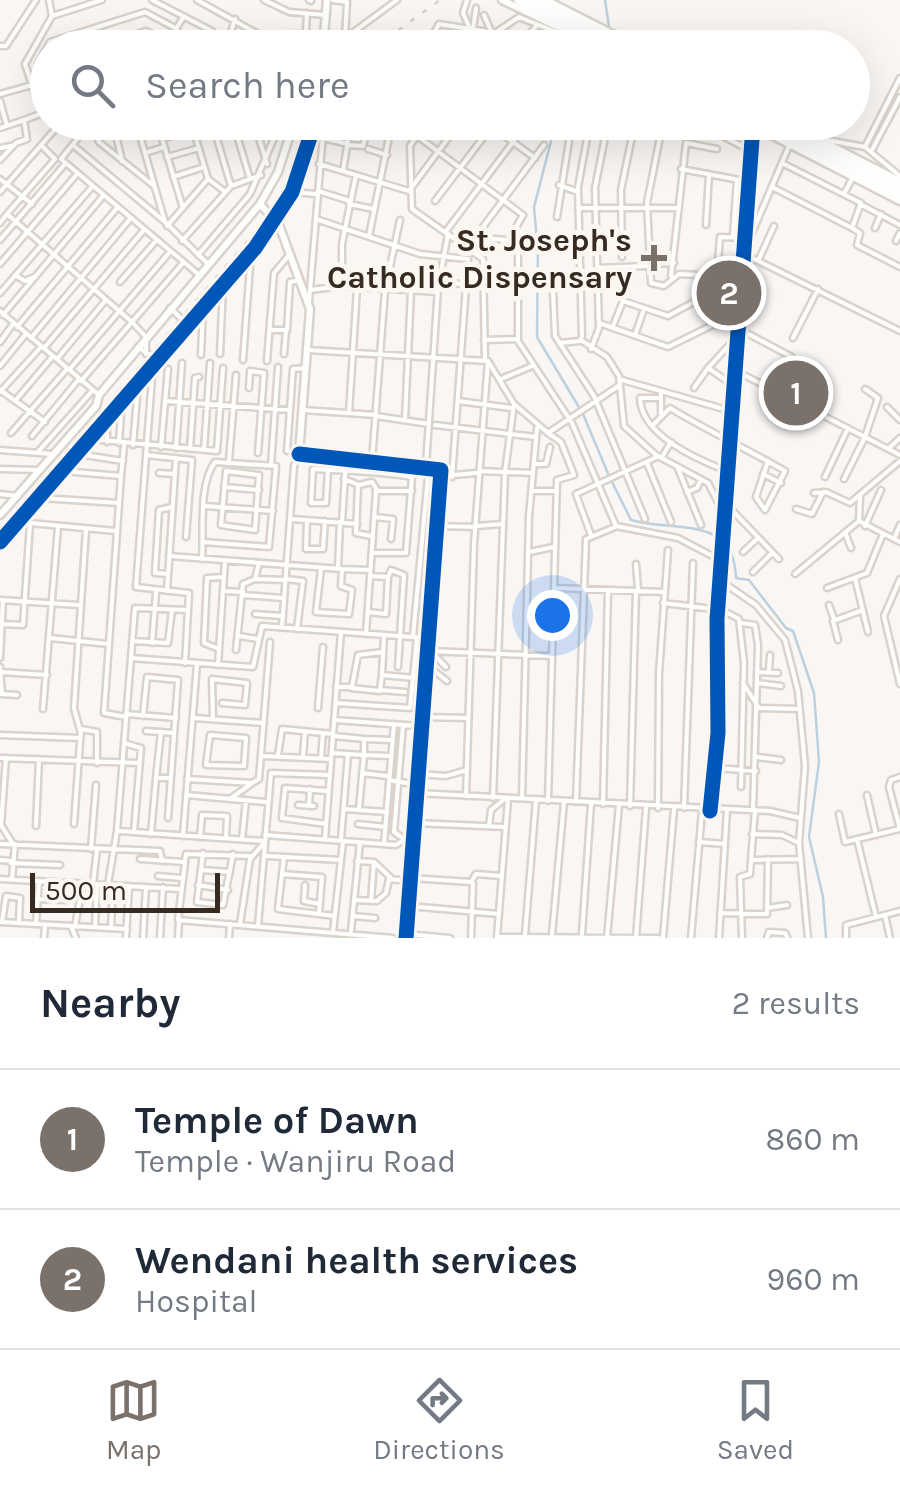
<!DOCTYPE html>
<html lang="en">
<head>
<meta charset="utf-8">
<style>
  :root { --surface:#fff; --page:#f2f2f3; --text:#1f2937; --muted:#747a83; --line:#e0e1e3; --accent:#7a716b }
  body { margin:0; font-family:Karla,sans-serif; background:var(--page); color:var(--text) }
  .scale { position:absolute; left:30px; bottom:25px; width:190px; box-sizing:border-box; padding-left:10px; border:5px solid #362a21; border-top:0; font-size:28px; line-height:35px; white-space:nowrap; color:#362a21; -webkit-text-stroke:8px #fcf6f1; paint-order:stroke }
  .you { position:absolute; left:552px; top:615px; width:35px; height:35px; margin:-25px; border:8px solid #fff; border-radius:50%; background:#1a73e8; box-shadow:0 0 0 15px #1a73e833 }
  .badge { display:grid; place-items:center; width:65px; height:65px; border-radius:50%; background:var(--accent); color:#fff; font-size:32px; font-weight:700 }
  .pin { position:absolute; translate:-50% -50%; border:5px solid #fff; box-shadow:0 2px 10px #0006 }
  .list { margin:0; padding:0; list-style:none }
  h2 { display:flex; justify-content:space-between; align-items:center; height:130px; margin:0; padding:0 40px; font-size:42px }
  h2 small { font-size:32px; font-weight:400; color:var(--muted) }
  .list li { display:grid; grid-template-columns:65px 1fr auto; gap:30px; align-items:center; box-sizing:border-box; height:140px; padding:0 40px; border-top:2px solid var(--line) }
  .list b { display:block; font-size:38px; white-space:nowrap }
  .list p { margin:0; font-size:32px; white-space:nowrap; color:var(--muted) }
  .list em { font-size:32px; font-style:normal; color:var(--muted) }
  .icon { flex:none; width:55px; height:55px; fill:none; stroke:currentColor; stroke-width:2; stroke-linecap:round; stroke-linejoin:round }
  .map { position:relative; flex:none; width:900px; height:938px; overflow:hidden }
  .search { position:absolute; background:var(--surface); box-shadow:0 10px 40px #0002; left:30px; right:30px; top:30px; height:110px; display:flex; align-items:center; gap:25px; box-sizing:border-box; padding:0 35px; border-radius:55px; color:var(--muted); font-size:38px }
  .sheet { height:410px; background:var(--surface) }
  nav { display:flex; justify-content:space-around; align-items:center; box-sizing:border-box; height:140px; border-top:2px solid var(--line); background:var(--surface); font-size:28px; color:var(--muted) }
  nav a { display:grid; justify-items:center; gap:5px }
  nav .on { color:var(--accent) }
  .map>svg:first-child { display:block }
</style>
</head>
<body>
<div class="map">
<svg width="900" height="938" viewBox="0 0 900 938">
  <rect width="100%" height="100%" fill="#f9f6f4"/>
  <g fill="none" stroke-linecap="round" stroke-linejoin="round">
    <path stroke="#bcd1e0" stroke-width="2.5" d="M605 0 610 33
      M537 241 534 207 556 122
      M538 245 537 337 580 409
      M583 414 609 476
      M611 480 631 520C676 533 734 514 736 578L749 580 786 628 793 631 814 693 819 762 809 837 823 897 826 938"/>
    <defs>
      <path id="street" d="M152 0 212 31 215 39 187 48
        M197 0 260 35 306 34
        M264 0 289 12 325 15
        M309 0 311 1
        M333 0 347 2 345 37
        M467 0 463 13 470 29
        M484 15 491 31
        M52 16 102 0
        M324 42H340L397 0
        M0 46H6L36 0
        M97 48 146 31 168 42 184 16
        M132 48 147 43 156 48
        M226 48 235 19
        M257 48H259
        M305 48 307 13
        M387 48 399 40 422 48
        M426 48 439 24 495 33
        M459 48 473 29 476 8
        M484 48 495 33 519 17 586 44
        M518 48 537 25
        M552 48 560 36
        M0 94 32 85
        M48 97 38 64 50 42 145 12 177 29
        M0 101 7 126
        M48 117 39 106 25 64 52 16 49 0
        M91 122 61 159 198 274
        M113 122 122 161
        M136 122 165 222 208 264
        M157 122 183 208
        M212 122 231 186
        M233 122 250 179
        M254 122 267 164
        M368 122 414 137
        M426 122 410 146 412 209 483 259 485 359
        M485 122 535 158
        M663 122 647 203 651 283 664 286 679 274 742 277
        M696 122 751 151
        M92 123 99 142 154 186
        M0 128 24 120
        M416 135 523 215 509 240
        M323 138 348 144
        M162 139 193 129
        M827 140 865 147 900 176
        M41 145 55 159 7 214 132 322 146 337V354
        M73 145 165 222
        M348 145 363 146 369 123
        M865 147 900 78
        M0 148 11 146
        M368 149 387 155
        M872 150 900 97
        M145 153 164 147
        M167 157 199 148
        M0 160 16 143 27 139 24 120 43 113
        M782 163 861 203 852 228
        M319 164 409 191 460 122
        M681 169 750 182
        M343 171 351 122
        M173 177 204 167
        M0 179 32 204
        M208 179 224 191
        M559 185 578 192
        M295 186 303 193 317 194
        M774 188 852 228
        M318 191 350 201
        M0 192 57 127 53 122
        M844 194 853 177
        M435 201 495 122
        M349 204 374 209
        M862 205 900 225
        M578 208H679
        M557 217 572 122
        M316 219 420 254 468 259 452 477
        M0 223 7 214
        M706 225 709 174
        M167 226 208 179 191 122
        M852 228 860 233 857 245 900 267
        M875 228 881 214
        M447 230 528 122
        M733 235 737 180
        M369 236 392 122
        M474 239 544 145
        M0 240 65 164
        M182 241 231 186 261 175
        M518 241V341L572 423 616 526 678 538 722 561
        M896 241 900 233
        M469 245 481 238 581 246
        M744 252 789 146
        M744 254 900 331
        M198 255 250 194 281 122
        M622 257 621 190 635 122
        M759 259 774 226
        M0 264 77 174
        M648 264 674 263
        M597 268 647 266
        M15 275 25 281 36 276
        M671 276 686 143 717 149
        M717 276 720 237 746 238
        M120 282 155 242
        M439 283 467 284
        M342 284V244L356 175
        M310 290 342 286 438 292
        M553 292 555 336 594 396 645 519
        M0 293 91 188
        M623 301 668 316 740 277
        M309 302 324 122
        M170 308 188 325
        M0 311 99 395
        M3 315 103 196
        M599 323 668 347 741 311
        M613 326 623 301 622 267
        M17 327 117 208
        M270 330H287L290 282 300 280
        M741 330 792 357
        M635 335 643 312
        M31 338 130 219
        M793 338 818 289
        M484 340 518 339
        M581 340 607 357 619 376 624 426 656 455 708 483 726 518
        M0 342 13 324
        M560 343 580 341 582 336 578 187 590 122
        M138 347 157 360
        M44 348 143 231
        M591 349 599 328 595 188 608 122
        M307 350 488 361 514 404 548 433 620 385
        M220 354 223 284
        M284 354 286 330
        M201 355 203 308
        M57 359 105 301
        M243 360 251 253
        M267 361 274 273 290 254
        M153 365 136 587 189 593 185 663
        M0 366 25 335
        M69 370 169 253
        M740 373 900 455
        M501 379 532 366
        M622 380 661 391
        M81 381 183 263
        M736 387 708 368 741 332
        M249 388 250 371 264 373 258 453
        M694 388 708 368
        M0 390 45 422
        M0 392 40 348
        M659 398H640C641 435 696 459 727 471
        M15 401 53 356
        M166 401 290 410
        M458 401 511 408
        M887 407 900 420
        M303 410 376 415
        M349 413 357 288
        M661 414V391L734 412
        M376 416 429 424
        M405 419 411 291
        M435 425 536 437
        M652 426 670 408C708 431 747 449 785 471L765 510 756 497 768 461
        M11 433 67 369
        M548 433 561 442 574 475 557 480 548 801
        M32 436 79 379
        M91 439 217 451 223 368
        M107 442V418
        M119 443 122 400
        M133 445 138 385
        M161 447 168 369
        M176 448 182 363
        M190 449 195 378 199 377
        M888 449 900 438
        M0 450 52 454
        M204 450 210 363
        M287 451 293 369 306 368
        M37 453 93 390
        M78 454 123 461
        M146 455 192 460 186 537
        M662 457 671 442
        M229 461 236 375
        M372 461 385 290 400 220
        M647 463 671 522
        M534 464H546L550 447
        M271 465 278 367
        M426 465 438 288 448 234
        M677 466 701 525
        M0 469 38 470
        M328 470 326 503H311L313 469C346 471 380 471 412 477L406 553H372
        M63 471 121 476 104 713 126 717
        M226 471 259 475 255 530 221 525Z
        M479 471 533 473
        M159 473 175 474
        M763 474 781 483
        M121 476 124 446
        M442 476 476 473
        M825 477 848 428
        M344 479 359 485 372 482 377 490
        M844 479 865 437 878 398 865 389
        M358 485 356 533 371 536
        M224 487 259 490
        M532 491H556
        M687 492 697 488 701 479
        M814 493 826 492 850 503 900 461
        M0 494 17 496
        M860 496 859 521 900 542
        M41 498 119 503
        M727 505 779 559
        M205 506 273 511
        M796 509 812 514 823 492
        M375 517 393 519 391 539
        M292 519 357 524
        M307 520 306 549H323L325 521
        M19 522 116 531
        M342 522 346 460
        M438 526 475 527
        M477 526 502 524
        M865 526 881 490
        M845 532 851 548
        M591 535 576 494 659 456
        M894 539 900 525
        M0 542 255 248 292 192 315 122
        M529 552 554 547
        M743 552 758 538
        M169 556 342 569 341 586 352 590 349 614 316 612 321 569
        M202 559C204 532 198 484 215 462L276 466 269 547 203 542
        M636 564 638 589
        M338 567 340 522
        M342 569 370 570
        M753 572 772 553
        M168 574 155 573 159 510 172 507
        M795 574 859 521
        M370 576 388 577 391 570 404 575 398 667
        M855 578 868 632
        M255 579 286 580
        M286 579 303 581 297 629
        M900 579 884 616 900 684
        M721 581 756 605 785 640 798 691 805 766 799 843 808 938
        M555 588 664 592
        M827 588 867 573 883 534
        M167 591 176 458
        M223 591 243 592
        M243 595 283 598
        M0 600 79 605
        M663 603 722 610 739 619 744 663 741 787
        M829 605 834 619
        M368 612 386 614 388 577
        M255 614 282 616
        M742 623 755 625 758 645 753 810
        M2 624 23 625 30 524
        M282 627 294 466 299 454
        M366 634 376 491H412
        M239 636 258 639
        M413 637 429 466
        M50 638 108 644
        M838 640 833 621 863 610
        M132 641 168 643 172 610
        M152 643 156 593
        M219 649 204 643 207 578 224 577
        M236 650 243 584 255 579 259 563
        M428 651 552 656
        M430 651 446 667
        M0 658 3 600
        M131 658 253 667 262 626 426 638
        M218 665 225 561
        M427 665 447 681
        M0 667 2 694
        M769 670 770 655
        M0 672 47 675
        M757 672 778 673
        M382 675 384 635
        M743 683 759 708 798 709
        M758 683 781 686
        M336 687H352L358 655 383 652
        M351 688 380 691 382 675 426 679
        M381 690 405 692
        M0 694 17 695
        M336 703 410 708 417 638
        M318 708 323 647
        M43 709 58 527
        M126 714 176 718
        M143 716 147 677 178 680 168 818
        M422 717 468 718
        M194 718 264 723
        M213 719 212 679 247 683 245 705 222 703
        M334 720 419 726
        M403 725 394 832 404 839
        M80 730 74 708 86 530
        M146 731 174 733
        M0 735 80 738
        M210 735 246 738 244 766 206 765Z
        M334 736 364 739
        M124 743 141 748 134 832
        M332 753 364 755V739L392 740
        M278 755 282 729 333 734
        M262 756 331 759
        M303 756 305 731
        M757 757 781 760
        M0 758 139 763
        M6 758 1 825 13 844
        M321 758 323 733
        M716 768 756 771
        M362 773 387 776
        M419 774 446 776 467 770
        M156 778 161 732
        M187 779 252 783 259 779 270 642
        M389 780 418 785
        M417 793 770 811 800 818
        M186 795 266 802
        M867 795 876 835
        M466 796 474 544 488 361
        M493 798 505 472 514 404
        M522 798 529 516 537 428
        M230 799 251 784
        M508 799 497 937 659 938
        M576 802 586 539 615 527
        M603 804 608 590
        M298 805 314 806
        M309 806 310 789
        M630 806 636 591
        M658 808 659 673 668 550
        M684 808 693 563
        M344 809 387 812
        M359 809 364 755 389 756
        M755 810 751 860 801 859
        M710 811 718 733 717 619 753 126
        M839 814 845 842 900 829
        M415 823 505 827
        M74 824 81 729 97 732V763
        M326 824 282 818 285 788 328 791
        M358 824 386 827
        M36 826 39 759
        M489 826 491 810 506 798
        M900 829 889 787 891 780 900 777
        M119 831 264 841
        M151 834 156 778H170
        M752 834 782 835 799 843
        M265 835 396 845 412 835
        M183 836 197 664
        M200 837 202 815 227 816 226 838
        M242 839 246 800
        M325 839 341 632
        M341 839 348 754
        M857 839 876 917
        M699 842 725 844
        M0 844 160 851 162 861
        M384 844 394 724
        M91 849 96 785
        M203 853 197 902 223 905 233 854
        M251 856 186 854 178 920 393 938
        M267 856 341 860
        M284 857 282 874 322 877 319 914
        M140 859 184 862
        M0 860 11 861
        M357 861 374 862 391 878
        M11 863 60 865
        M201 870 230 872
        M282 874 278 909 335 916
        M158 876 181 878
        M411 878 471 882 476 874 502 876
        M0 879 179 889
        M12 879 15 844
        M93 884 97 849
        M108 884 117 831 135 608 188 610
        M198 885 228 890
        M305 885 304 901 320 904
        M37 899 65 900
        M354 900 377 901 386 893 389 879 399 880
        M371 901 374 862
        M409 906 499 914
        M767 908 787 905
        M720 913 767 914 768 859
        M885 915 890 938
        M353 916 375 918
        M0 922 127 929
        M2 922 6 896 20 898 19 921
        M36 924 39 881
        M240 924 250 859 264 843
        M71 926 76 938
        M75 926 83 883
        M258 926 271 773 329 775
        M95 927 97 884
        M111 928 113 885
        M351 931 360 842
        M333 932 343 842
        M406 934 450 938
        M582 934 591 804
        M525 935 536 800
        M552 935 564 802
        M44 938 45 925
        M126 938 129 886
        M143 938 146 887
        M160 938 163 887
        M178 938 179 921
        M229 938 230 924
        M471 938 473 883
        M607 938 619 805
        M636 938 646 808
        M663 938 674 809
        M691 938 702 811
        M719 938 727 810
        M742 938 740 877 750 874 751 861
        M767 938 769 932 785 933 787 937
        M846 938V925L900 911"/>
      <path id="secondary" d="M502 0 602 48
        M546 0 640 48
        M323 48 327 0
        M746 122 900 201
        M785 122 900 181
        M260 204 279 225 310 309 299 454 441 470 406 938
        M0 515 96 406 99 395 260 204 278 172 294 122"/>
      <path id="highway" d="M519 0 613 48
        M533 0 627 48
        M758 122 900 194
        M772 122 900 187"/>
    </defs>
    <use href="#street" stroke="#d9d3cc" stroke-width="9"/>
    <use href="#secondary" stroke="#d9d3cc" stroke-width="11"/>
    <use href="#highway" stroke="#d9d3cc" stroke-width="14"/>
    <use href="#street" stroke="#fefefd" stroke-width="4"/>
    <use href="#secondary" stroke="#fefefd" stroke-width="6"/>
    <use href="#highway" stroke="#fefefd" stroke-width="9"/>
    <path stroke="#d4d2d1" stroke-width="2.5" stroke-dasharray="5 10" stroke-linecap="butt" d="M374 48 440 0
      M0 529 274 210 286 192 309 122"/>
    <defs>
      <path id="cycleway" d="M299 454 441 470 406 938
        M0 542 255 248 292 192 315 122
        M710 811 718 733 717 619 753 126"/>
    </defs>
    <use href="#cycleway" stroke="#fcf6f1" stroke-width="21"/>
    <use href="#cycleway" stroke="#0057b8" stroke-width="15"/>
  </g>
  <path fill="#7a716b" stroke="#fcf6f1" stroke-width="4" d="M649 243h10v10h10v10h-10v10h-10v-10h-10v-10h10z"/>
  <g text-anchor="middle" stroke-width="10" stroke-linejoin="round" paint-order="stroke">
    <g font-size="32" font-weight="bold" fill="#362a21" stroke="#fcf6f1" text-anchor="end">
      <text x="632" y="251">St. Joseph's<tspan x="632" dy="37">Catholic Dispensary</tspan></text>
    </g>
  </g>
</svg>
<div class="scale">500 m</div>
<div class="you"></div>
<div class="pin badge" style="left:796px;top:393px">1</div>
<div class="pin badge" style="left:729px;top:293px">2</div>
<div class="search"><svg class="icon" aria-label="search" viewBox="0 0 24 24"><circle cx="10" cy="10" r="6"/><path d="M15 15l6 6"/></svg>Search here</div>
</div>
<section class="sheet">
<h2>Nearby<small>2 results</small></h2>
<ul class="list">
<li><span class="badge">1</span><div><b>Temple of Dawn</b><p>Temple · Wanjiru Road</p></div><em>860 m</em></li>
<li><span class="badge">2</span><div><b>Wendani health services</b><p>Hospital</p></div><em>960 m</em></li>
</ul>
</section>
<nav>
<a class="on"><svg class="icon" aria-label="map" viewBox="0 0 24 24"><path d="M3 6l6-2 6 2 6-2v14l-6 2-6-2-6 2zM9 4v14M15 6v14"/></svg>Map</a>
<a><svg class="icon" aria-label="directions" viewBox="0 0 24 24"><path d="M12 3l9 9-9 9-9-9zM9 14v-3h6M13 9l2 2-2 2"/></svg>Directions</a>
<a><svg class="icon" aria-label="saved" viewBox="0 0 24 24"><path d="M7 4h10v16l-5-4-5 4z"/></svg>Saved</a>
</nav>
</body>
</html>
